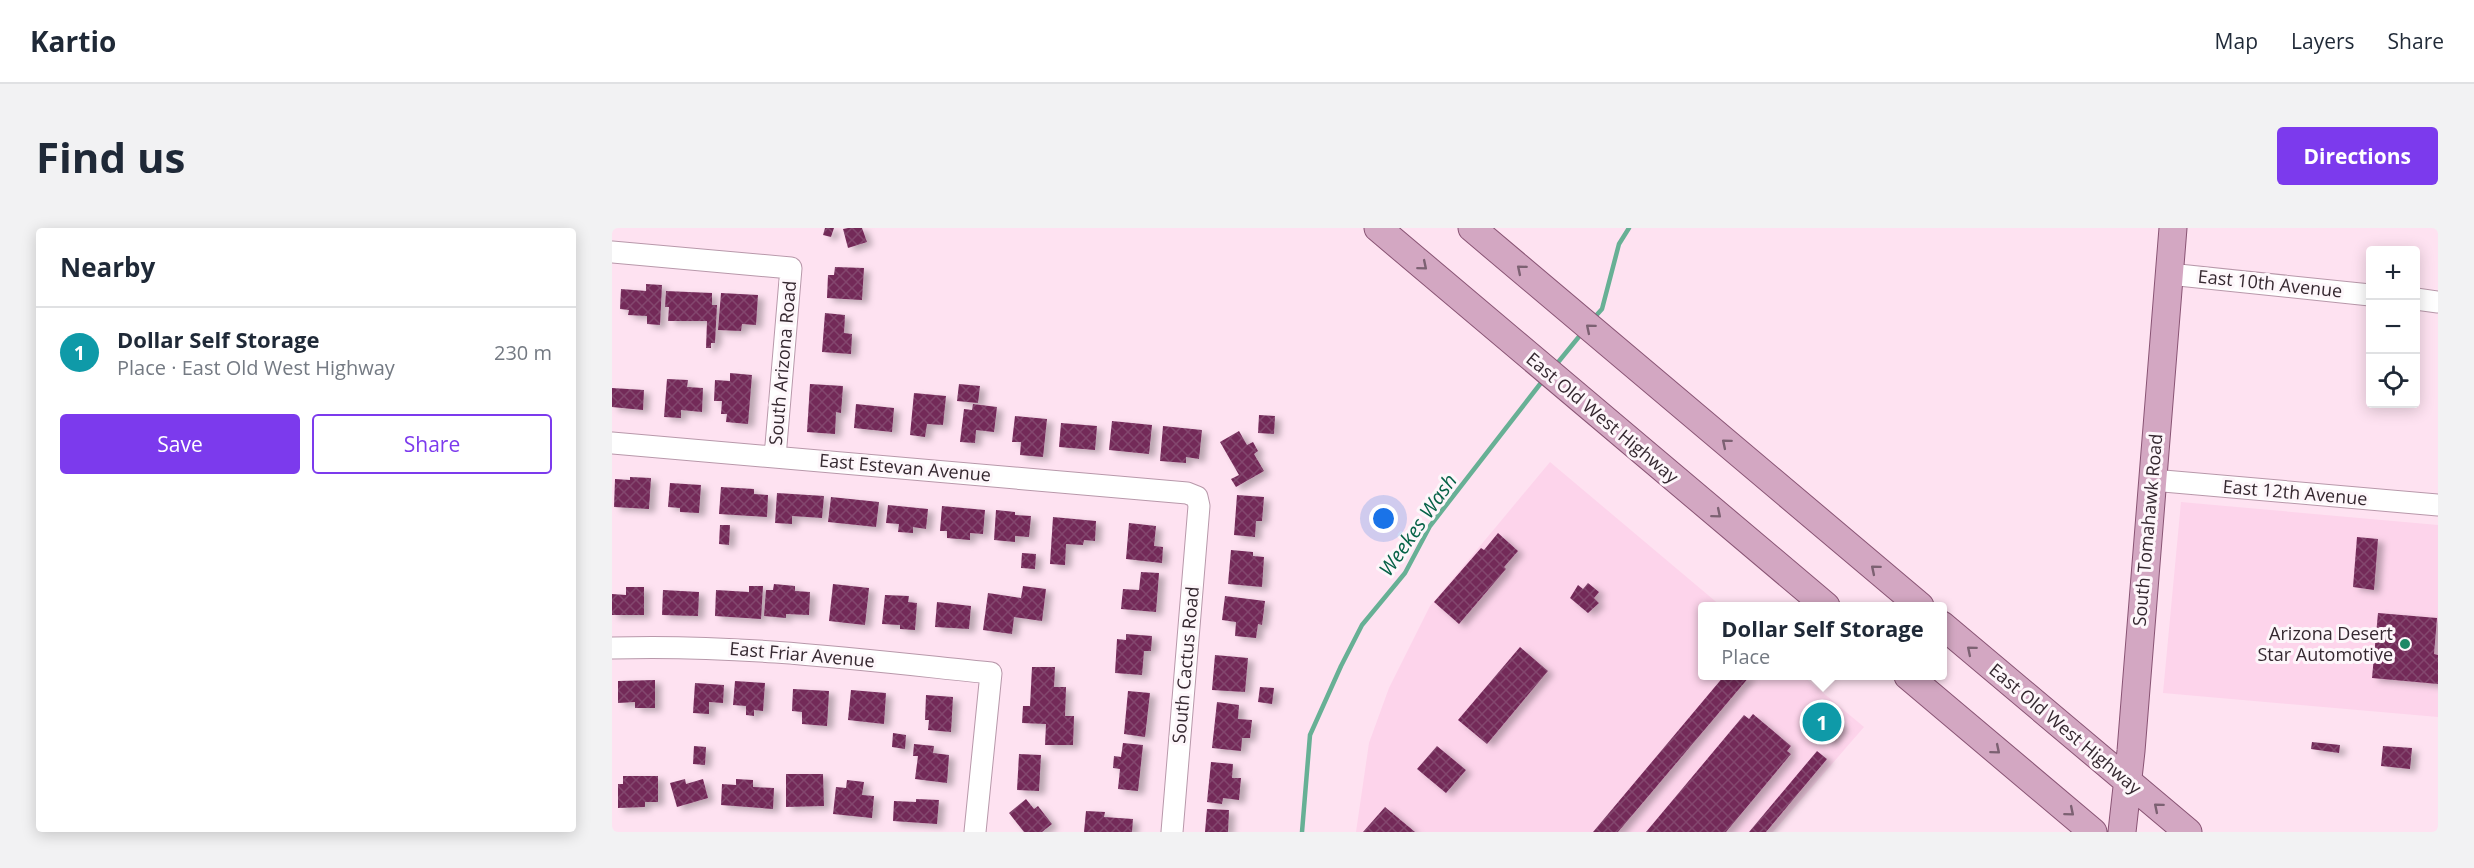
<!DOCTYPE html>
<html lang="en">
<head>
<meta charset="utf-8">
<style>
  :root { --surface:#fff; --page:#f2f2f3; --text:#1f2937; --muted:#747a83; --line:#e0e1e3; --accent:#7c3aed }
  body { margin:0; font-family:"Open Sans",sans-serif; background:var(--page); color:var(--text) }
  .controls { position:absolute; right:18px; top:18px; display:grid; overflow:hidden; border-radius:6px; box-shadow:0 3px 15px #0003 }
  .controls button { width:54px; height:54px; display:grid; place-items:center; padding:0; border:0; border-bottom:2px solid var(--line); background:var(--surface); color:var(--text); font:30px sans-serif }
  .you { position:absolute; left:772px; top:291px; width:21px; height:21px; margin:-15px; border:4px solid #fff; border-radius:50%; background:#1a73e8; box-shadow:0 0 0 9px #1a73e833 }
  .badge { display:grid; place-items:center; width:39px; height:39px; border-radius:50%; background:var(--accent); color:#fff; font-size:20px; font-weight:700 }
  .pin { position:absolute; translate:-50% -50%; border:3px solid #fff; box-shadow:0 2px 6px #0006 }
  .popup { position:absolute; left:1086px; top:374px; width:249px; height:78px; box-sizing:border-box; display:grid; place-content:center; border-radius:6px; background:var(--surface); filter:drop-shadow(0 2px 4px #0005); font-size:20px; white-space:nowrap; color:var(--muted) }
  .popup b { font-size:22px; color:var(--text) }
  .popup::after { content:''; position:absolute; left:50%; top:100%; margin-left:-12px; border:12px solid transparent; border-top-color:var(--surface) }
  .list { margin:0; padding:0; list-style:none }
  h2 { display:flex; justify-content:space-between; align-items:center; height:78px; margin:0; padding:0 24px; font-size:26px }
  h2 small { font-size:20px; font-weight:400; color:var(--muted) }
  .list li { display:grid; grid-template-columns:39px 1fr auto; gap:18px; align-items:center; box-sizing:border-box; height:90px; padding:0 24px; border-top:2px solid var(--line) }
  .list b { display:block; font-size:22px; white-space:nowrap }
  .list p { margin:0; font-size:20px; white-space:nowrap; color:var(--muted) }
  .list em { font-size:20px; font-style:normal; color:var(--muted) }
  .actions { display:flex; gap:12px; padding:18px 24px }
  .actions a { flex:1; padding:14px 0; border:2px solid var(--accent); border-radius:6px; text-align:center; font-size:21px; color:var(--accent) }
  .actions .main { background:var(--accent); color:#fff }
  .icon { flex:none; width:33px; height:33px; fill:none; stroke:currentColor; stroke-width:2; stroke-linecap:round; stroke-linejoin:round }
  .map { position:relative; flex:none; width:1826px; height:604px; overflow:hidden; border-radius:6px }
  header { display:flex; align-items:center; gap:36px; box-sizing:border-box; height:84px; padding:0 30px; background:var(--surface); border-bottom:2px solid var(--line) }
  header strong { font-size:28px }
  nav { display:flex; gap:33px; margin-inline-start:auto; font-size:21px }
  .intro { display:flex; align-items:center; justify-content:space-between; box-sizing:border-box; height:144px; padding:0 36px }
  h1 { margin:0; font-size:42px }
  .button { padding:15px 27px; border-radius:6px; background:var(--accent); color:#fff; font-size:21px; font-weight:700 }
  main { display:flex; gap:36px; padding:0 36px }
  aside { flex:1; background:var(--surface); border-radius:6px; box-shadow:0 3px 15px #0003 }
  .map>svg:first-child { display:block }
</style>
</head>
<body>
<header>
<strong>Kartio</strong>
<nav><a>Map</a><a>Layers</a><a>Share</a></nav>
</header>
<div class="intro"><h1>Find us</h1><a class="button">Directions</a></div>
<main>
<aside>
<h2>Nearby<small></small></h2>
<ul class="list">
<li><span class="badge" style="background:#0f9aa8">1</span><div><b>Dollar Self Storage</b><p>Place · East Old West Highway</p></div><em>230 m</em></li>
</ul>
<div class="actions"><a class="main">Save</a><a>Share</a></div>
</aside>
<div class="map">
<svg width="1826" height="604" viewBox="0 0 1826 604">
  <defs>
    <pattern id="building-cross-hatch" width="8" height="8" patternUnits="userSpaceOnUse" patternTransform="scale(1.5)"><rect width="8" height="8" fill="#732959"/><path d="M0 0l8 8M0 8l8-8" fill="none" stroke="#83476e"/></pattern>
    <filter id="shadow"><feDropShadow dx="6" dy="3.5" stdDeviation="3" flood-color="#0004"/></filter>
  </defs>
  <rect width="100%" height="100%" fill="#fee2f1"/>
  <path fill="#fdd4eb" d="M938 234 1109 378H1090V448H1191L1252 499 1161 604H744L757 515 777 460 818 378Z
    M1569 274 1826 297V489L1551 465Z"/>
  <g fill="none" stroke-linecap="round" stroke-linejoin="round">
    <path stroke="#67b095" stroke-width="4.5" d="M981 91 990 81 1007 16 1017 0
      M943 138 970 105
      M690 604 698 507 729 438 750 397 793 345 818 298 932 151"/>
  </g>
  <path fill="url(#building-cross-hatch)" filter="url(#shadow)" d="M213 0H222L219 9 211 7Z
    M236 0H250L255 14 236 20 231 1Z
    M223 39 252 40 250 72 215 70 216 47H222Z
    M34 56 50 57 48 97 35 96V88L16 87 17 82 8 81 9 61 34 63Z
    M54 63 100 65V77H105L103 115H99V120H94L95 93H56L57 79H53Z
    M109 65 146 67 144 97 130 96 129 103 106 102Z
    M213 85 233 87 232 105 240 106 239 126 210 124Z
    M118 145 140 147 136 196 114 194 115 186H109L110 173H102L103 152 118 153Z
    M55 151 76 152 75 159 91 160 90 184 69 182V190L52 189Z
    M198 156 231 158 229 185 224 184 223 206 195 204Z
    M347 156 368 158 366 175 345 173Z
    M0 160 32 162 31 182 0 179Z
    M302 165 334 168 331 197 315 196 313 209 298 207Z
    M244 176 282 180 280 204 242 200Z
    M361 176 385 179 382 204 364 202 363 215 348 214 352 181 360 182Z
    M647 187 663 188 662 206 646 205Z
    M403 188 435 191 431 229 408 227 409 214H400Z
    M500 193 540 197 537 226 497 222Z
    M449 195 485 198 483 222 447 219Z
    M551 198 590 202 587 231 574 229V235L548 233Z
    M627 203 635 217 641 214 646 223 642 226 652 243 624 259 619 251 627 247 608 214Z
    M18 249 39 250 37 281 2 279 3 251 18 252Z
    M58 255 89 257 87 285 68 284V280L56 279Z
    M109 259 142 261V266L156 267 155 289 107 286Z
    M165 265 212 268 210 290 180 288V296L163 295Z
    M625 267 652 269 650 293H644L643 309 622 307Z
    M219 269 267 274 264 299 216 294Z
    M276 277 316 281 314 301 301 299V305L286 304 287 296 274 295Z
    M330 278 373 282 371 306 358 305V312L335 310V303H328Z
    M384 282 403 284V287L419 288 417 309 403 308V314L382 312Z
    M441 289 484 293 483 313 472 312 471 317 454 316 453 337 438 336Z
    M517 295 544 298 542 318 551 319 550 335 514 331Z
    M108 297H118L117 317 107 316Z
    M886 305 906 323 892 339 894 341 847 396 822 374 869 320 872 322Z
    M1745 309 1766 311 1762 362 1741 359Z
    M619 322 641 324V328L652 329 650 359 616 356Z
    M410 325 424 326 423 341 409 340Z
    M529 344 547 345 544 384 509 381 511 361 527 362Z
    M976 355 987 364 982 370 987 375 976 385 958 370 966 357 971 361Z
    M162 356 183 358V363L198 364 197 387 174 386V390L152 388 154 362H161Z
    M221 356 257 360 253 397 217 393Z
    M137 358H151L149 391 103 388 104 362 137 364Z
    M411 358 434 361 430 393 402 389 400 406 371 402 376 365 409 370Z
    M14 359H32V387H0V366L14 367Z
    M51 362 87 364 86 388 50 387Z
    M273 367 297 368 296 374 305 375 303 402 288 401V397L270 396Z
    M613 368 653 373 650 397 646 396 644 410 623 408 624 394 610 392Z
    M325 374 359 378 357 401 323 399Z
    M1766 385 1825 390 1822 426 1826 427V456L1760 450Z
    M514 406 540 408 539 423H532L530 447 503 445 505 411 514 412Z
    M908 419 936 443 875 516 846 492Z
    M603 427 636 430 633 464 600 462Z
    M420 439H443L442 459H454L453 488H462L461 517H433L434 496 410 495 411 478H418Z
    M1112 448H1138L1006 604H981Z
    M43 452V480H23V474L6 475V453Z
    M123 453 153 455 151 483 142 482V488L134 487V478L121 477Z
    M83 455 112 457 111 475 97 474V486L81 485Z
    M648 459 662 460 660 476 646 474Z
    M181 461 217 463 215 498 190 496V484L180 483Z
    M239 462 274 465 272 496 236 492Z
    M516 463 538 465 533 509 512 506Z
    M314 467 341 469 339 504 316 502 317 492H313Z
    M605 474 627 477 626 491 640 492 638 510H630L629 523 600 520Z
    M1201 474 1231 499 1218 515 1188 490Z
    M1141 486 1179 518 1175 523 1179 526 1114 604H1034L1132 487 1137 491Z
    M281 505 294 507 293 521 280 519Z
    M1700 514 1728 517 1727 525 1699 521Z
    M511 515 531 517 526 563 506 561 508 541 501 540 502 528 509 529Z
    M302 516 322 518 321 525 337 527 335 555 303 551 306 528H301Z
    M82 518 94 519 93 537 81 536Z
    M825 518 854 542 834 565 805 541Z
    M1771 518 1800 520 1798 541 1769 538Z
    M1205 523 1215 531 1154 604H1137Z
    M407 526 429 527 427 563 405 562Z
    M599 534 621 536 620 550H629L627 572 611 570 610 576 595 574Z
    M174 546H211L212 578 174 579Z
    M11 548H46V574H33V579L6 580V556H11Z
    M73 551 74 556 91 551 96 570 65 579 58 555Z
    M124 551 141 552V559L162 560 161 581 109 577 110 556 124 557Z
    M235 552 252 554 250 567 262 568 260 590 221 586 224 559 234 560Z
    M304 571 327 572 325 596 281 593 282 573 304 574Z
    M414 571 422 581 426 578 440 596 430 604H412L397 585Z
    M773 579 803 604H751Z
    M595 581 617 582 616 604H593Z
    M474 583 493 584 492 589 521 591 520 604H472Z"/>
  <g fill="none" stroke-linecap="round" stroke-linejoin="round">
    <defs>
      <path id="minor" d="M0 24 179 40 163 229
        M1557 46 1758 67
        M1804 71 1826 74
        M0 215 575 265 585 269 587 278 560 604
        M1540 252 1826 277
        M0 420C128 416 252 432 379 445L363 604"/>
      <path id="major" d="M766 0 1214 378
        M860 0 1308 378
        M1330 397 1576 604
        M1296 448 1481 604
        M1510 604 1519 523 1561 0"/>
    </defs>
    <use href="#minor" stroke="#b898aa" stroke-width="23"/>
    <use href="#major" stroke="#895474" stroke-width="29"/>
    <use href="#minor" stroke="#fff" stroke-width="21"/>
    <use href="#major" stroke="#d3a7c2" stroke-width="27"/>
  </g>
  <defs><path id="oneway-chevron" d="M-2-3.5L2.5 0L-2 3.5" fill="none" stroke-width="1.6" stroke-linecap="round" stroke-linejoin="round" transform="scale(1.5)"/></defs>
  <g stroke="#7c6172">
    <use href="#oneway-chevron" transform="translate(811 38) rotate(40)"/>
    <use href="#oneway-chevron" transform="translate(909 41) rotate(-140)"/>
    <use href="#oneway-chevron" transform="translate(978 100) rotate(-140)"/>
    <use href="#oneway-chevron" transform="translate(1114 215) rotate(-140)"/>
    <use href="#oneway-chevron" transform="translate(1105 286) rotate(40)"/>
    <use href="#oneway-chevron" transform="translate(1263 341) rotate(-140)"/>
    <use href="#oneway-chevron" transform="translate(1359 422) rotate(-140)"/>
    <use href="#oneway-chevron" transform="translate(1384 522) rotate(40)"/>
    <use href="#oneway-chevron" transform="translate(1546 579) rotate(-140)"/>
    <use href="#oneway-chevron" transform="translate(1458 584) rotate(40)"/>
  </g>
  <circle fill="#1d8967" stroke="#fdf6fa" stroke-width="2" cx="1793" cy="416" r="6"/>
  <g text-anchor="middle" stroke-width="6" stroke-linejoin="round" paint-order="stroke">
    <g font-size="18" fill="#352830" stroke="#fdf6fa">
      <text transform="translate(1658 56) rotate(6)" y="6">East 10th Avenue</text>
      <text transform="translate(171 135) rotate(-85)" y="6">South Arizona Road</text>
      <text transform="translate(990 190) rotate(40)" y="6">East Old West Highway</text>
      <text transform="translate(293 240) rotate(5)" y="6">East Estevan Avenue</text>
      <text transform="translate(1683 265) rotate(5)" y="6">East 12th Avenue</text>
      <text transform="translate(1536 302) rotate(-85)" y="6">South Tomahawk Road</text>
      <text transform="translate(190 427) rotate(5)" y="6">East Friar Avenue</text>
      <text transform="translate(574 437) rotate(-85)" y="6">South Cactus Road</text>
      <text transform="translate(1453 501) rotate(40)" y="6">East Old West Highway</text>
    </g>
    <g font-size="18" fill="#352830" stroke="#fdf6fa" text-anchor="end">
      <text x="1781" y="412">Arizona Desert<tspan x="1781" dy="21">Star Automotive</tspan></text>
    </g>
    <g font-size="20" font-style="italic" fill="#066247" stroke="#fdf6fa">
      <text transform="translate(806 297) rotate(-55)" y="7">Weekes Wash</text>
    </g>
  </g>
</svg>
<div class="controls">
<button>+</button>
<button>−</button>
<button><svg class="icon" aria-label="locate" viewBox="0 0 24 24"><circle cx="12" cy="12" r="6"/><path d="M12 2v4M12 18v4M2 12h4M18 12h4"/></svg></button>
</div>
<div class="you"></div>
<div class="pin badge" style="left:1210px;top:494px;background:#0f9aa8">1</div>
<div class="popup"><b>Dollar Self Storage</b>Place</div>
</div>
</main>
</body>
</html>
